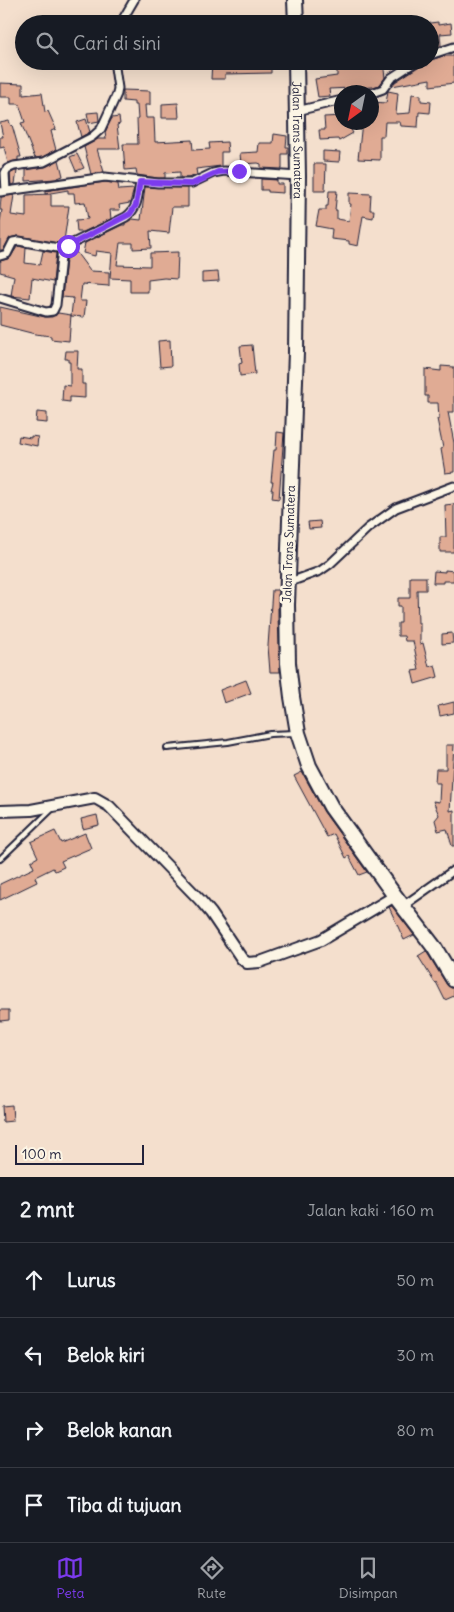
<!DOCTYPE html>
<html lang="id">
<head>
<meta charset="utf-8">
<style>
  :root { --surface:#171b24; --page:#242831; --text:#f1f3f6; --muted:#9ea1a6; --line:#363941; --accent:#7c3aed }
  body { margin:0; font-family:Delius,sans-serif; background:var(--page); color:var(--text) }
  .compass { position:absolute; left:334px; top:85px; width:45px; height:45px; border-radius:50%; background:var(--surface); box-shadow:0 5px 20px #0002; rotate:213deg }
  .scale { position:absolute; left:15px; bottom:12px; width:129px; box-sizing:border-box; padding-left:5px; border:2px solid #22223b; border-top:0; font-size:14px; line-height:18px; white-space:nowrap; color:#22223b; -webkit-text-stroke:4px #fcf5e5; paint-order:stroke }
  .stop { position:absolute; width:15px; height:15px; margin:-11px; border:4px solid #7c3aed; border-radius:50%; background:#fff }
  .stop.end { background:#7c3aed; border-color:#fff; box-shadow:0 1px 5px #0008 }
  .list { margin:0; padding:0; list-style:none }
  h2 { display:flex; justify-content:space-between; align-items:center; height:65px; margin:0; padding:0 20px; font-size:21px }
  h2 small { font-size:16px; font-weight:400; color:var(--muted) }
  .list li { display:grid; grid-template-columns:32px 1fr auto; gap:15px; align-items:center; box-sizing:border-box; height:75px; padding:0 20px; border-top:1px solid var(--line) }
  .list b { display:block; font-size:19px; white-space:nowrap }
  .list em { font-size:16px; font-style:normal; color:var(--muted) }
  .icon { flex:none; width:28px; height:28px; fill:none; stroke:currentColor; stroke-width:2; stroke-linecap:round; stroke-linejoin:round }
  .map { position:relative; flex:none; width:454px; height:1177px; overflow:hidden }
  .search { position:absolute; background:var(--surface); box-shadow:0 5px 20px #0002; left:15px; right:15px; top:15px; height:55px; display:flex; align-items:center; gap:12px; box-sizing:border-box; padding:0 18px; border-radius:28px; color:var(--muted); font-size:19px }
  .sheet { height:365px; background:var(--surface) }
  nav { display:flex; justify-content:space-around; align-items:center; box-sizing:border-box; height:70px; border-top:1px solid var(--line); background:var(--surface); font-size:14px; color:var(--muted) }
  nav a { display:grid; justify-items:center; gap:2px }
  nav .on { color:var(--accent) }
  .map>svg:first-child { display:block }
</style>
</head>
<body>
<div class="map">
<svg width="454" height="1177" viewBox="0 0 454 1177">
  <rect width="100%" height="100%" fill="#f4dfcd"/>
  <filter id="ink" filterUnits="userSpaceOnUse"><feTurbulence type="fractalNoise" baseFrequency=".02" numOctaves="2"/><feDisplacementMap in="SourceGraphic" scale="10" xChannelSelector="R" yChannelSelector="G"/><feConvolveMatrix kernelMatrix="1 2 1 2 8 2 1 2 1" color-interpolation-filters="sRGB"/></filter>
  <g filter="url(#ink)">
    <path fill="#e0ab94" stroke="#22223b" d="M438 22V25L451 23 452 33 440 34 441 46 430 49V23Z
      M443 56H454V83L430 86V79L392 86 395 82 418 67 428 65V61Z
      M212 61H271V73L225 74V79H211Z
      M337 61H344V67L363 66V61H383L385 78 380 85 373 87 329 89 330 96 318 97 315 79 337 76Z
      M0 83 23 84V95L42 93 45 112 48 111 56 129 51 131 56 150 42 157 35 158 21 123 25 122 19 104H11V97H0Z
      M123 90 150 91V105H145L146 118H154L155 142 192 140 193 150 210 149 209 143 227 142 228 152H221V166L196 169 197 175 188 178H180V172L165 173V178H158L137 175 136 169 125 170 123 144H138L137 119H138L137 105H134V102L123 101Z
      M388 91 398 93 396 114 410 113 412 94 421 95V101L431 102 430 113 419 112 418 127 401 126 400 122H385L384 136H380V160L358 159 362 122H372V102L386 103Z
      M178 103 179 118H162V104Z
      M98 112 99 121 89 123 87 113Z
      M342 116V126L347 123 353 133 339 141 338 139 320 140 319 130H325L324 117Z
      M119 117 120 124 117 125 120 149H97L104 172 91 174 84 147 98 139H106L105 132 112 118Z
      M86 119 90 132 81 137 77 122Z
      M9 121 11 126 12 125 21 157H18V160L8 163 4 147 0 148V137H3L0 123Z
      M274 134 287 136 286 147H288V154H282V169L261 168V164L258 163 241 164 240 153 258 152 259 143H273Z
      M323 151 340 152 339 162 323 161Z
      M77 154 84 168 76 171 70 157Z
      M59 160 63 176 55 179 26 181V170L45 167Z
      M314 164H326L325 191H314Z
      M15 171H17L15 184 11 185 10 174Z
      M261 179 277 180V184H283V193L268 192V190H261Z
      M105 182 118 184 119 190 134 189 130 203 119 205 120 210H110L111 219 83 232H77L76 220 88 219 85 202 75 203 74 193H68V190L45 194V191Z
      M145 187 188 188V207H172L169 233 150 231 151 248 133 249V243H120L117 265 150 266V253L178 252 177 279 164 278 148 280V292H130V279L110 278 112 253 96 251 95 256 83 253 85 243 122 225H125V223L132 219 141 220Z
      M329 191H337L335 210H337V219L349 221 351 204H349V193L371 194 370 210H374L373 218 363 216 358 246 349 244V241L331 239 332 229 316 226 319 210H326V206H328Z
      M51 194V206H69L64 241 58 243 18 236 10 238 3 250H0V222L2 210H0L1 197 14 195 11 215 26 217V195Z
      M19 246 26 248 25 263 40 265 43 251 56 253 53 282 32 278 30 298 11 296 14 276 0 272V261L10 258 17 247Z
      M76 252 90 271 109 272V286L82 284 80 301H86L84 317 71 316 73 298 62 297 66 260Z
      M218 272 219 281 202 282V273Z
      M0 307 45 317H52L58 313 71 315 69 341 51 339V336L35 334 0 325Z
      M170 340 171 366 160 367 158 341Z
      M252 345 255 374 240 376 239 364 242 363 240 346Z
      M66 351H78L77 369H82V384H85V398L70 397V402L62 401 63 385 70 386V362H68V359H65Z
      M441 366 454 367V412H448L454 443V472L445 473 441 449 443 448 437 419H439L438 403H428V396H425V369L441 371Z
      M37 412 47 413V423L36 422Z
      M277 432 284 433 279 499 272 498 273 490H271L273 482H271L274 450H276Z
      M19 436 31 438V436L38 437 37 446 18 442Z
      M454 504V552H440V537H446L445 505Z
      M320 521 321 528 309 529 308 522Z
      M445 570 454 571V581H443V583H433L434 571 445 572Z
      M410 577H426V590H417L418 623H420V644L423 643 429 667 435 665 438 677 415 684 412 671 419 670 413 641H405L404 636H398V623H401V606H398V598H410Z
      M272 590H278V617L280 672H270L268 646Z
      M452 633 453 643 442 644V634Z
      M246 680 251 693 224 703 220 690Z
      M454 702V713L440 716 438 706Z
      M446 745H454L450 811 454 810V846H452L447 829 438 831 435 820 439 815 433 801 439 802 440 783H435L436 769H446Z
      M302 772 324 812 367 872 359 875 349 856 346 858 334 834 327 837 294 776Z
      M97 815 99 825 83 829 81 819Z
      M55 831 61 843 85 833 91 848 61 861 64 867 55 871 53 868 35 877 37 882 0 900V884L34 868 31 861 38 857 31 842Z
      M392 906 414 935 404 940 389 907Z
      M426 951 447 985 454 989V996L445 1000 436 982 435 983 418 956Z
      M0 1010H9V1020L0 1021Z
      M12 1105 13 1121 3 1122 2 1106Z"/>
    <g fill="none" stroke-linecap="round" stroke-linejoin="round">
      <defs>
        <path id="lane" d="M167 748 228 742 270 734 296 733
          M0 859 52 809"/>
        <path id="street" d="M120 24 134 0
          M430 55 454 47
          M372 93 383 89 391 78 417 61
          M297 111 342 100
          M6 191 5 173 7 169 14 166 44 162 92 137 101 129 117 94 118 88 114 61
          M0 192 105 177 158 183H192L213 173 224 171 298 176
          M0 256 7 254 13 242 19 241 58 248 65 247 126 217C138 208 138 196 140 182
          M0 298 46 312 53 311 56 305 62 248
          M287 583 320 571 330 564 368 528 396 508 454 486
          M403 906 454 870"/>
        <path id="secondary" d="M0 811 31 810 95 798 109 806 200 900 211 913 242 959 247 963 260 962 321 940 395 896"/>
        <g id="highway">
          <path d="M295 0 296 24"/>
          <path id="s1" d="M296 61 298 176 296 352 287 605 288 663 292 697 298 733 309 766 331 807 395 896 434 947 454 980"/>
        </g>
      </defs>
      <use href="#lane" stroke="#22223b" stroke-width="8"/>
      <use href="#street" stroke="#22223b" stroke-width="11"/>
      <use href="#secondary" stroke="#22223b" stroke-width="14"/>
      <use href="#highway" stroke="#22223b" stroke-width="18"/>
      <use href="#lane" stroke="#fcf5e5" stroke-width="4"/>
      <use href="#street" stroke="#fcf5e5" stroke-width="7"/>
      <use href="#secondary" stroke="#fcf5e5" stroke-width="10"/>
      <use href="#highway" stroke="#fcf5e5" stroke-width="14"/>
    </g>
  </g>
  <g fill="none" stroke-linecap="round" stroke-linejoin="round" filter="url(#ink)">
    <path stroke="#7c3aed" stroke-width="6" d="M68 246 130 214 136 205 140 182 192 184 218 172 239 171"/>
  </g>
  <g text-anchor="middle" stroke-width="5" stroke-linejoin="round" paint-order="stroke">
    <g font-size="12" fill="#22223b" stroke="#fcf5e5">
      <text dy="4" stroke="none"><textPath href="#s1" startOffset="79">Jalan Trans Sumatera</textPath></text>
      <text transform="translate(289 544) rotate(-88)" y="4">Jalan Trans Sumatera</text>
    </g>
  </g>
</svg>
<svg class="compass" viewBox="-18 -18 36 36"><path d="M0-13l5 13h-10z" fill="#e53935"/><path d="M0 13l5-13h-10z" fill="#9ea1a6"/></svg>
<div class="scale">100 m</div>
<div class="stop" style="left:68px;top:246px"></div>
<div class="stop end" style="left:239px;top:171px"></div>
<div class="search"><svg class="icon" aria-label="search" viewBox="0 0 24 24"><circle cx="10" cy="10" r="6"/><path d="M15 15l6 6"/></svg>Cari di sini</div>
</div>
<section class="sheet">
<h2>2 mnt<small>Jalan kaki · 160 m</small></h2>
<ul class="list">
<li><svg class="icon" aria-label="ahead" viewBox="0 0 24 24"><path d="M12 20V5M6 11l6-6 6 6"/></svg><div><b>Lurus</b></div><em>50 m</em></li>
<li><svg class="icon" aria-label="left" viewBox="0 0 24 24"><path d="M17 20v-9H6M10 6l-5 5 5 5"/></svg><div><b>Belok kiri</b></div><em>30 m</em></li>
<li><svg class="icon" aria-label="right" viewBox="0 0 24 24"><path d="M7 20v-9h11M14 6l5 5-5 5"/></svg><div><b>Belok kanan</b></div><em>80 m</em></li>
<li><svg class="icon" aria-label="arrive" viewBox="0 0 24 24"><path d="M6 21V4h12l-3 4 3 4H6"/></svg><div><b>Tiba di tujuan</b></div></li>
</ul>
</section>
<nav>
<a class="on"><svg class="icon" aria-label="map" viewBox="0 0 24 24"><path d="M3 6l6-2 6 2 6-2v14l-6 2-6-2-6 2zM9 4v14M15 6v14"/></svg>Peta</a>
<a><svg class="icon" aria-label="directions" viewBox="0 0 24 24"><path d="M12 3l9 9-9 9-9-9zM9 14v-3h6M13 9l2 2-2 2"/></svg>Rute</a>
<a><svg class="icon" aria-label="saved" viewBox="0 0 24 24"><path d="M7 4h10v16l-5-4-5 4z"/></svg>Disimpan</a>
</nav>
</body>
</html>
